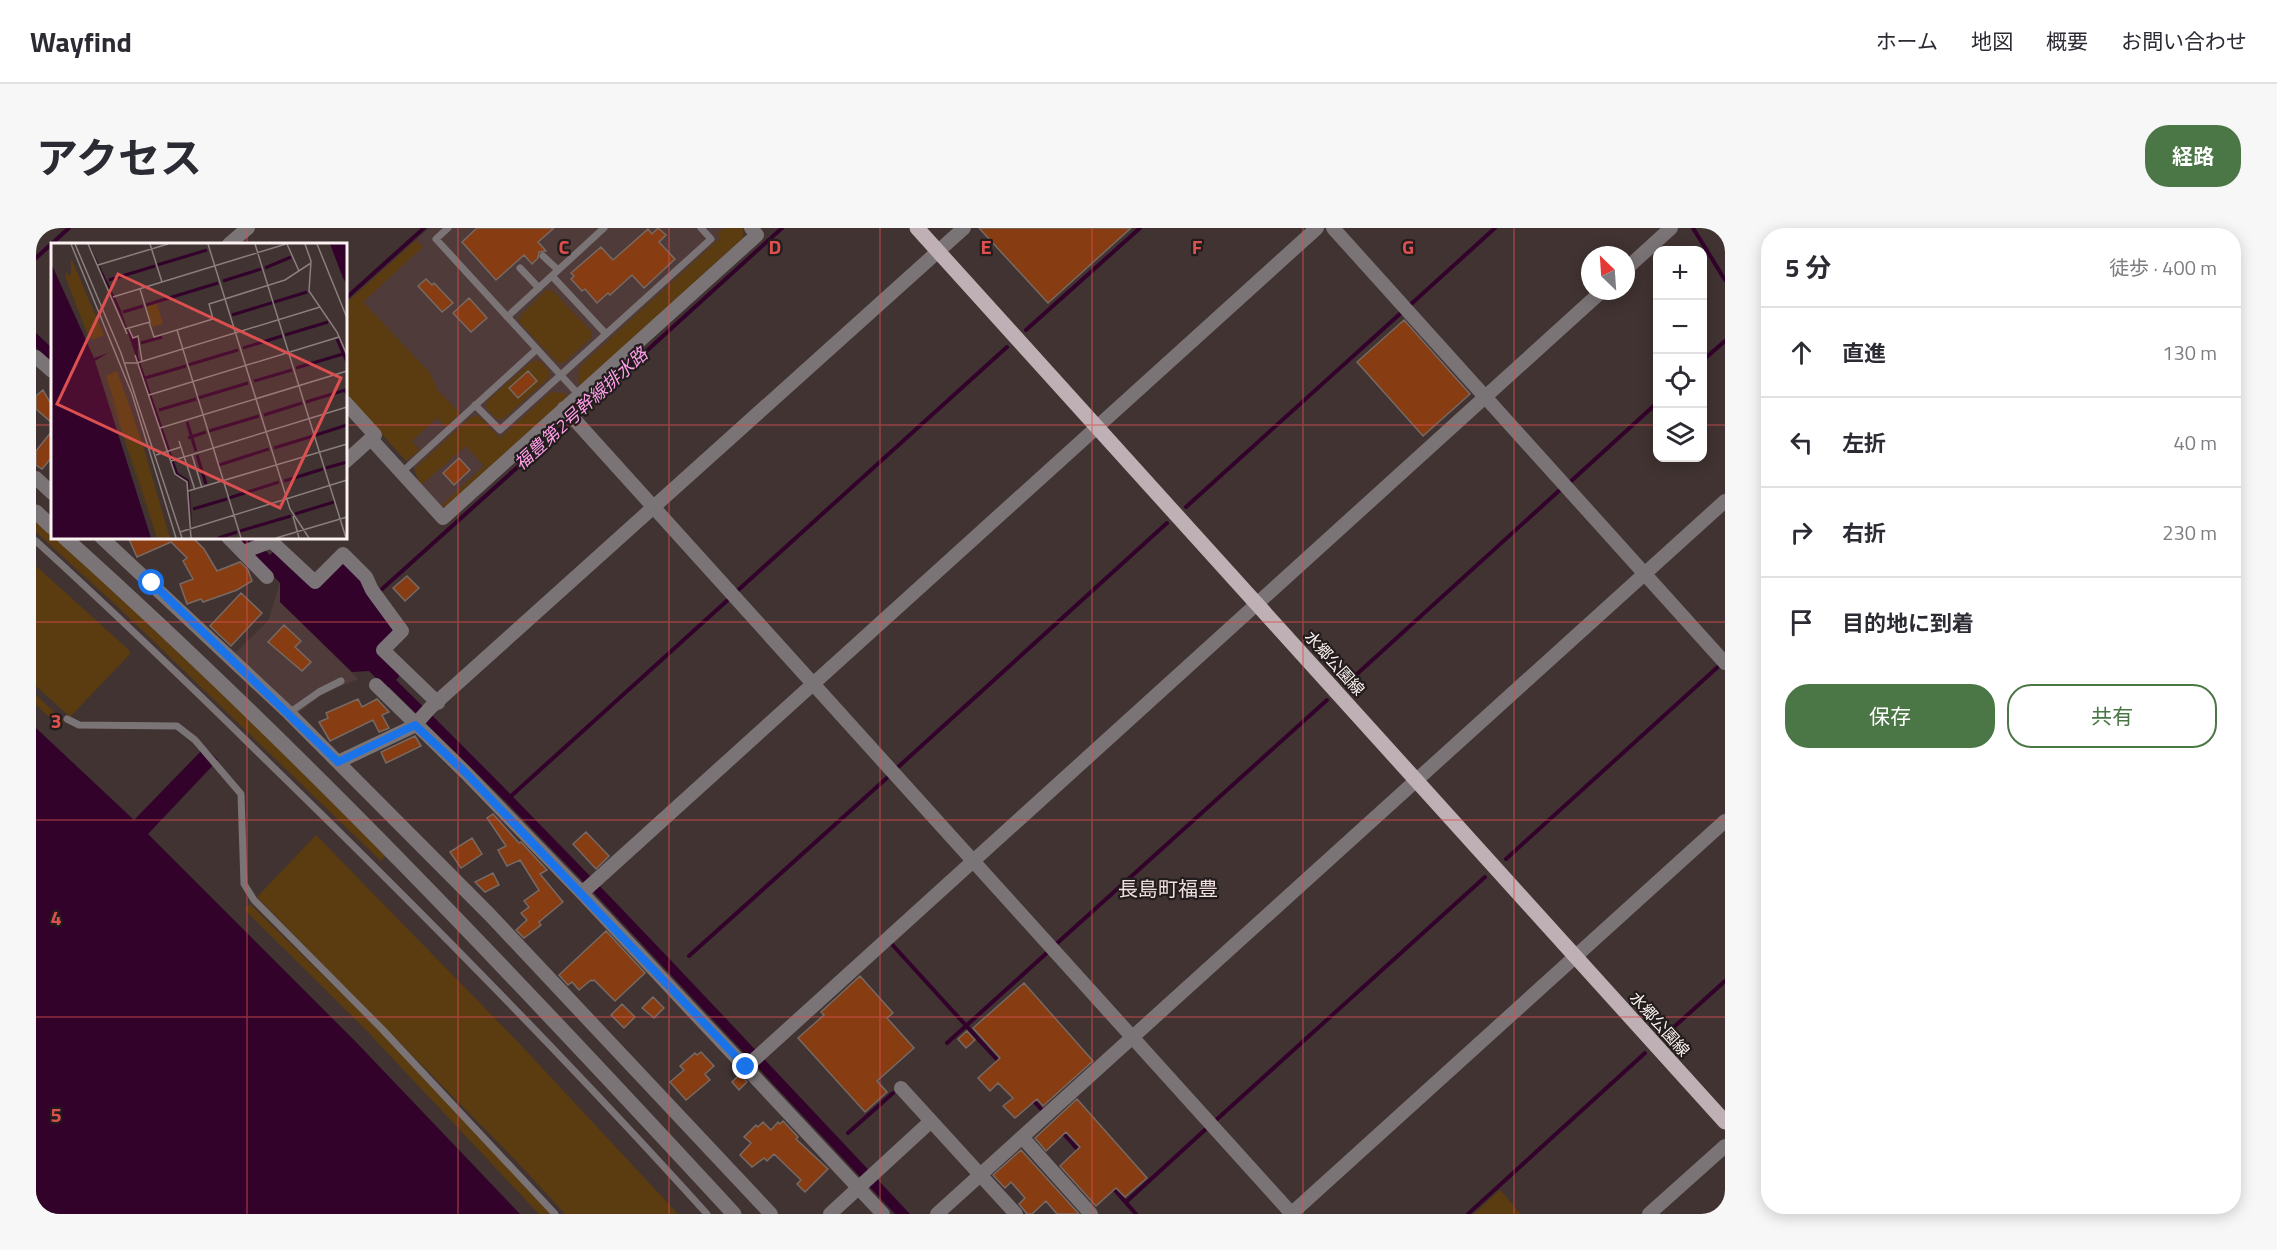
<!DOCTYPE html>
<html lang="ja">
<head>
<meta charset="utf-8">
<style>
  :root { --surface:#fff; --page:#f7f7f7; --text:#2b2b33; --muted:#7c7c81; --line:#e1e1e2; --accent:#4b7646 }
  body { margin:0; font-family:"Titillium Web","Noto Sans JP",sans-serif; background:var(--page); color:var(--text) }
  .controls { position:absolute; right:18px; top:18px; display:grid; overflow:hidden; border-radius:12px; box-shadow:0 3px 15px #0003 }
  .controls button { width:54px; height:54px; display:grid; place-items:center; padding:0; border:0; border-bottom:2px solid var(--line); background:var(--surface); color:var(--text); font:30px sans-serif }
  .compass { position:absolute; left:1545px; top:18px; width:54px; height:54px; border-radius:50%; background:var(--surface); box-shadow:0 3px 15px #0003; rotate:335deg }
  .stop { position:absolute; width:18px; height:18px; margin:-14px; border:4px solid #1a73e8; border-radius:50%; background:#fff }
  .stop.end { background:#1a73e8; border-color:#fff; box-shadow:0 2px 6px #0008 }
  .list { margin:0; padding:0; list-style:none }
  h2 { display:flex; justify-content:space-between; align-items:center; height:78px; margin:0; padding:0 24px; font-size:26px }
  h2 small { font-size:20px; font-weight:400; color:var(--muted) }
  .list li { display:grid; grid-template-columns:39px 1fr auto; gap:18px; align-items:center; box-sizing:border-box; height:90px; padding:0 24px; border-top:2px solid var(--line) }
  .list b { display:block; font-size:22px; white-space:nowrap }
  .list em { font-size:20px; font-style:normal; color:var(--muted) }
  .actions { display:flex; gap:12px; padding:18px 24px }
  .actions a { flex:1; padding:14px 0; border:2px solid var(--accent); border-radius:24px; text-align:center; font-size:21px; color:var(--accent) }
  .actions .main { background:var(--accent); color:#fff }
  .icon { flex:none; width:33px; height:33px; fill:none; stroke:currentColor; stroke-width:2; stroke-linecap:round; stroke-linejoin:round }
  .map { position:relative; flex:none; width:1689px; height:986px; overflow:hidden; border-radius:24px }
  header { display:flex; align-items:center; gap:36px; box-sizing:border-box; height:84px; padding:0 30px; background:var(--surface); border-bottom:2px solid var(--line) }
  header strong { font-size:28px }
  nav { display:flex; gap:33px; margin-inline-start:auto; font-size:21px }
  .intro { display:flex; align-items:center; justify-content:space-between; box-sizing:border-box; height:144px; padding:0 36px }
  h1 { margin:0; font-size:42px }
  .button { padding:15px 27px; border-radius:24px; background:var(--accent); color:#fff; font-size:21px; font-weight:700 }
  main { display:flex; gap:36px; padding:0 36px }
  aside { flex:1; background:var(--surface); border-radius:24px; box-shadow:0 3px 15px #0003 }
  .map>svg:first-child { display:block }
</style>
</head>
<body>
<header>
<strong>Wayfind</strong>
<nav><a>ホーム</a><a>地図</a><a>概要</a><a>お問い合わせ</a></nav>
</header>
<div class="intro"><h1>アクセス</h1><a class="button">経路</a></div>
<main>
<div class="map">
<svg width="1689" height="986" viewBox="0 0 1689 986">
  <rect width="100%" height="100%" fill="#403332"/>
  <path fill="#4f3b3a" d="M393 0H707V10L410 278 404 279 384 256 378 241 309 165V76Z
    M244 355V374L322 451 287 466 261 486 199 425 232 393Z"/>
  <path fill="#5b3b10" d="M688 0H707V10L544 158 542 154 543 139 684 10 681 6Z
    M380 12 387 19 327 74 394 145 402 163 424 185 410 199 401 190 376 213 384 222 370 233 309 165V76Z
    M510 62H516L555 103V110L528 135H522L483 94 485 87Z
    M503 132 513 143V150L467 191H461L450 180 451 173 495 134Z
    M515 164 529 165 532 169 410 278 404 279 448 238 430 218 385 257 378 241 435 189 443 188 464 210Z
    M0 291 16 306V309H19C132 412 242 519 350 627L345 633 82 379 0 304Z
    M0 338 93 422 94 426 34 489 0 458Z
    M0 467 28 493 23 498 0 477Z
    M280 607 483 815 642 986H529L485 938 221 669Z
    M214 676 341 800 515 986H503L329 801 208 681Z
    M1464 962 1485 986H1438Z"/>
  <path fill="#32022b" d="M0 105 16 120V134L0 120Z
    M201 309H216L234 327 239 322 280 359 308 331 326 352 361 403 342 423 365 446 360 452C537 625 704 806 874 986H859L558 665 470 574 353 459 351 461 333 443 316 444 244 374V355Z
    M0 500 98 592 169 519 182 532 112 606 319 813 484 986H0Z"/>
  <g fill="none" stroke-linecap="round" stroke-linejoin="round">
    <path stroke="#32022b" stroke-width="4" d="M1657 0 1689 52
      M0 30 33 0
      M309 71 388 0
      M1373 78 1459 0
      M990 102 1104 0
      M1666 133 1689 113
      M540 187 746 0
      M1533 255 1622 174
      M1150 279 1366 84
      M345 362 534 192
      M700 364 971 119
      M1310 456 1526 260
      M860 541 1131 295
      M474 569 694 370
      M1470 631 1685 436
      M853 713 965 836
      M1018 718 1291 472
      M653 728 853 548
      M1628 808 1689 753
      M911 815 1013 723
      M996 871 1005 881
      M1179 893 1449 649
      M1026 904 1043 923
      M812 905 857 865
      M1077 960 1100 986
      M1090 974 1171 900
      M1432 986 1609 825"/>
  </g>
  <path fill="#873c11" stroke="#776a64" stroke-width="1.5" d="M441 0H518L502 14 510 23 503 24 502 30 496 36 488 27 460 52 426 14Z
    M622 0 630 7 623 14 639 31 608 60 596 47 574 67 572 65 561 75 549 61 546 63 535 51 538 48 535 45 565 19 577 32 612 1 616 6Z
    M943 0H1095L1012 75Z
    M390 51 396 57 398 55 417 75 406 84 382 58Z
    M433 70 451 90 435 104 417 85Z
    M1368 92 1434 166 1387 208 1321 134Z
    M492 143 501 153 482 170 473 160Z
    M7 162 16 178V195L0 181V168Z
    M16 203V229L6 241 0 237V223Z
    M423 230 434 242 418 257 407 245Z
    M92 309H156L168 321 181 343 204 334 212 342 216 353 201 362 167 374 165 371 151 376 144 356 157 351 147 333 151 330 135 314 101 329Z
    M371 348 383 360 369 373 357 360Z
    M205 365 226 385 195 418 174 398Z
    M248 397 265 413 259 419 275 434 266 443 232 414Z
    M322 471 326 479 341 471 353 484 346 487 353 500 343 504 337 492 294 513 283 494 292 490 290 485Z
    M379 508 385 518 350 535 345 524Z
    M457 586 483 615 485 614 511 642 504 646 527 674 503 694 505 697 488 710 480 702 491 692 485 685 493 679 488 673 503 662 484 632 471 638 462 622 470 618 451 590Z
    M550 604 573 628 560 641 537 616Z
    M436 610 446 626 425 640 414 624Z
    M457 645 463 657 449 664 439 654Z
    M570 703 609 745 579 773 558 752 556 753 555 752 543 762 536 754 532 757 523 747Z
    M824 748 857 785 851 790 878 820 841 853 851 864 829 884 762 810 788 787 785 784Z
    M988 755 1057 833 1007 878 1001 871 979 890 967 878 977 870 962 855 954 863 942 850 964 830 937 800Z
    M617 769 628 780 618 790 606 780Z
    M586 776 599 789 588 800 575 787Z
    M931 803 939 812 930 820 922 811Z
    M665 824 678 838 669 846 674 852 650 872 634 854 648 842 644 838 659 825 661 827Z
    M704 846 711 854 703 862 696 854Z
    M1041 871 1111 950 1089 969 1080 960 1060 978 1024 938 1044 919 1030 904 1010 923 999 910Z
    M747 893 762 909 760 911 792 941 769 964 761 956 765 952 738 926 731 933 728 930 716 939 704 927 715 915 708 909 720 897 722 899 727 894 735 902 742 894 744 896Z
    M985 922 1043 986H1021L1010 973 996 986H991L988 982 983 976 989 970 975 954 969 960 957 947Z"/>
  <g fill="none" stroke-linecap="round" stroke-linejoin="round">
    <path stroke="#7b7476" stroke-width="7" d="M412 0 400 11 543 167
      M507 28 522 42
      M484 40 503 60
      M516 48 570 106
      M471 89 568 0
      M439 177 464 202 675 11 665 0
      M365 245 501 121
      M0 313C80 386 158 461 235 537 385 683 531 831 671 986
      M253 485 283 464 305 453
      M31 491 43 497 141 498 159 512 205 566 208 656 218 672 346 801 519 986"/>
    <path stroke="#7b7476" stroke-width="14" d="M1297 0 1689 435
      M193 16 212 0
      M1590 41 1635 0
      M0 129 16 143
      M309 174 339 207 309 234
      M528 180 1256 986
      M335 211 407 290 721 7 715 0
      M0 250 16 265
      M65 309 253 485 454 687 735 986
      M192 309 231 349
      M234 312 279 354 307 326 330 349 336 362 366 403 347 422 402 475
      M207 324 231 315 236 309
      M340 457 430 545 546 665 847 986
      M302 534 378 498 394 480 928 0
      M546 665 1281 0
      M710 839 1566 63
      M865 860 980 986
      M986 909 1055 986
      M794 986 895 893
      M901 986 1689 273
      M1255 986 1689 593
      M1613 986 1689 918"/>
    <path stroke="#7b7476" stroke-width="15" d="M0 284 16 299
      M28 309C264 521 483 753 698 986"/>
    <path stroke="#beb0b4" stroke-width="15" d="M881 0 1689 894"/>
  </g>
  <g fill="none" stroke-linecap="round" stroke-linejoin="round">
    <path stroke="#1a73e8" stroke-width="8" d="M116 355 302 534 379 497 430 545 710 839"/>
  </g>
  <path fill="none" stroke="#dd5050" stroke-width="1.5" stroke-opacity="0.55" d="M211 0V16M422 0V986M633 0V986M844 0V986M1056 0V986M1267 0V986M1478 0V986M0 197H16M309 197H1622M1666 197H1689M211 309V986M0 394H1689M0 592H1689M0 789H1689"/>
  <g text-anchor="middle" stroke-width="4.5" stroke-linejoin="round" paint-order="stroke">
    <g font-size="16" fill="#fbf2f1" stroke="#221d1c">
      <text transform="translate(1299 435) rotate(48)" y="6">水郷公園線</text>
      <text transform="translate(1624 796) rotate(48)" y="6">水郷公園線</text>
    </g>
    <g font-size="18" font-style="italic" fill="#ff9fe9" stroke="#221d1c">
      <text transform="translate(545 181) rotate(-42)" y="6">福豊第2号幹線排水路</text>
    </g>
    <g font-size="20" fill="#f0dfde" stroke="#221d1c">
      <text x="1132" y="668">長島町福豊</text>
    </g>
  </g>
  <g transform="translate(15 15)">
    <rect width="296" height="296" fill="#403332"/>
    <path d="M20 17H21L53 92 41 97 37 89 39 98 14 33 16 28 17 33 20 31ZM116 56 106 61 112 81 101 84 95 62ZM66 128 91 199 119 295H106L55 133ZM52 134 72 186 104 295 70 185Z" fill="#5b3b10"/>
    <path d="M38 1 69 65 77 88 82 95 87 94V113L127 230 138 237 142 295 137 238 125 231 76 87ZM279 1H295V40L292 35ZM0 20 43 115 57 110 44 118 100 295H0Z" fill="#32022b"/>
    <path fill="none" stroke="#32022b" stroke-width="3" d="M106 22 156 7M214 25 240 14M58 37 104 23M172 38 210 26M95 62 167 40M72 69 92 63M181 72 256 49M234 92 277 79M286 96 296 119M90 100 111 94M192 105 231 93M137 122 187 107M245 125 292 111M94 135 135 123M203 138 241 127M147 155 197 140M255 159 294 147 296 151M108 167 145 156M213 172 251 160M136 179 145 208M158 188 208 173M265 192 296 182M137 195 155 189M223 205 262 193M146 212 155 241M168 222 218 206M275 225 296 219M233 238 272 226M178 255 228 239M142 266 176 256M244 271 283 259M189 288 240 273M167 295 186 289"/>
    <path fill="none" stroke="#8b7f7e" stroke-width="1.5" d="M20 1 81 151 125 295M24 1 70 110 131 295M37 1 76 91M99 1 111 39M157 1 239 266 258 295M204 1 295 295M236 1 248 28M254 1 260 18 258 48 286 89 296 112M266 1 296 75M47 22 117 1M62 54 235 1M98 79 103 94 162 76 158 61 234 37 260 20M74 86 99 79 89 46M78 86 82 95 87 93 91 118M126 87 190 295M84 112 124 231 136 239 140 295M74 120H86L269 64M98 152 288 94M109 185 296 128M128 198 144 247M105 212 130 204M141 212 151 245M120 218 296 164M137 248 296 201M242 273 248 295M129 289 296 237M225 295 296 274"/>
    <path fill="#dd5050" fill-opacity="0.15" stroke="#dd5050" stroke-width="3" d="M67 31 290 135 229 265 6 161Z"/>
    <rect width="296" height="296" fill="none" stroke="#fbf2f1" stroke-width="3"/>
  </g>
  <g font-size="20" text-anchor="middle" font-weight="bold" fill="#dd5050" stroke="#221d1c" stroke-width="4.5" stroke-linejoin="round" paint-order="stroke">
    <text x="528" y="26">C</text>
    <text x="739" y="26">D</text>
    <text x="950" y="26">E</text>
    <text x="1161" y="26">F</text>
    <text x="1372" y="26">G</text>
    <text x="20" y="500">3</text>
    <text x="20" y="697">4</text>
    <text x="20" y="894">5</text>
  </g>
</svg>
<div class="controls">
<button>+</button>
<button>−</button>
<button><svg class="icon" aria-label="locate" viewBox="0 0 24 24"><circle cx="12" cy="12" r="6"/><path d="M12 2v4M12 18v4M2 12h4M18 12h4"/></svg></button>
<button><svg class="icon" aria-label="layers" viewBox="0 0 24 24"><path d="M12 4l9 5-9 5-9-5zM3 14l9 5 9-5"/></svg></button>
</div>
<svg class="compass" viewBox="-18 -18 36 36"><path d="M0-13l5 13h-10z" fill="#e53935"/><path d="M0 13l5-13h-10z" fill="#7c7c81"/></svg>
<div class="stop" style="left:116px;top:355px"></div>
<div class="stop end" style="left:710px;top:839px"></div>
</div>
<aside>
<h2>5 分<small>徒歩 · 400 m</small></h2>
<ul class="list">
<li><svg class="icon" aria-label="ahead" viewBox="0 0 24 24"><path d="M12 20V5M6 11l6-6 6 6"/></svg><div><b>直進</b></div><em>130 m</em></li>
<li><svg class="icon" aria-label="left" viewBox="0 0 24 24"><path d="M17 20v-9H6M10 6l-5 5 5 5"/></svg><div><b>左折</b></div><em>40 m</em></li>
<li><svg class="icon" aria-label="right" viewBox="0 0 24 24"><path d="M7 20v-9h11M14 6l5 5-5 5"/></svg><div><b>右折</b></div><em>230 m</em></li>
<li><svg class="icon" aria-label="arrive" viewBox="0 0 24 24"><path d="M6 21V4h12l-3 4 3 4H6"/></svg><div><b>目的地に到着</b></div></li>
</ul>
<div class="actions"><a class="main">保存</a><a>共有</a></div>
</aside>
</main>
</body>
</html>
